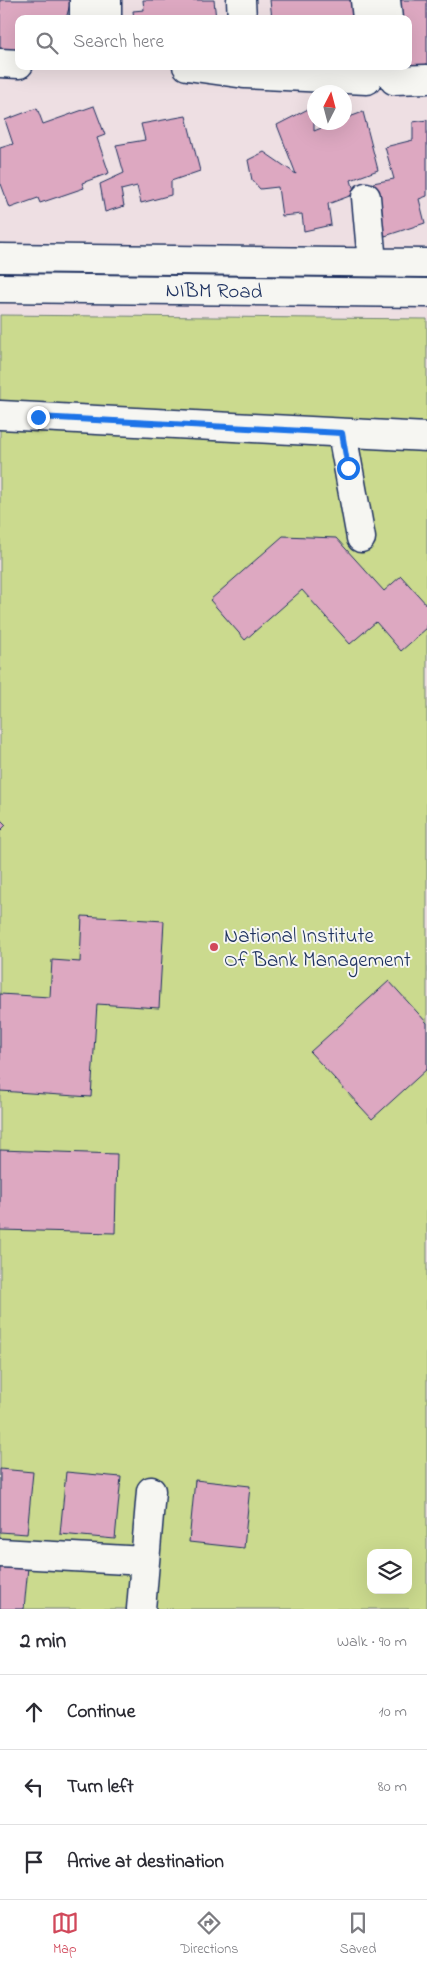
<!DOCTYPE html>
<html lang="en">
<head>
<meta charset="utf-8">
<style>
  :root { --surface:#fff; --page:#f2f2f3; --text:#2b2b33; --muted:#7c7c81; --line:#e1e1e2; --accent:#d1495b }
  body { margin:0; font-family:"Indie Flower",sans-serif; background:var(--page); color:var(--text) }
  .controls { position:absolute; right:15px; bottom:15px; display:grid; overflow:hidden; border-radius:10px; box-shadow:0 5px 20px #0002 }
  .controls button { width:45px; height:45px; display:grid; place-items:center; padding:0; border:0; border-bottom:1px solid var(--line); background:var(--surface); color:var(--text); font:25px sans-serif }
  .compass { position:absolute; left:307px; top:85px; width:45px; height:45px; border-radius:50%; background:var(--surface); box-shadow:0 5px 20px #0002; rotate:6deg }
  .stop { position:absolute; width:15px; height:15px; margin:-11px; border:4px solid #1a73e8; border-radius:50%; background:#fff }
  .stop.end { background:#1a73e8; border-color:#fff; box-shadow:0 1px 5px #0008 }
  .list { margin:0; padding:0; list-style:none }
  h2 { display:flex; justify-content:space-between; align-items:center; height:65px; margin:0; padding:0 20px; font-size:21px }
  h2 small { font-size:16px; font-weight:400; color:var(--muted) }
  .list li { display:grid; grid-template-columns:32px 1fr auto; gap:15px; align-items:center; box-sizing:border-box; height:75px; padding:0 20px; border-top:1px solid var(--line) }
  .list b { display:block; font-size:19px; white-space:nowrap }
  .list em { font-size:16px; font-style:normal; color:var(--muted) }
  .icon { flex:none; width:28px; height:28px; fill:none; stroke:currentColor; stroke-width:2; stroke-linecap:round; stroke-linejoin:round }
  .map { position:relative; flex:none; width:427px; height:1609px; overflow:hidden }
  .search { position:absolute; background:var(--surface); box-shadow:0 5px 20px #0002; left:15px; right:15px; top:15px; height:55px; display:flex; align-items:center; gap:12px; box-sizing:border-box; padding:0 18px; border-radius:10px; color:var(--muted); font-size:19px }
  .sheet { height:290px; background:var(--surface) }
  nav { display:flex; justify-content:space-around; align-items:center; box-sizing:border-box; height:70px; border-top:1px solid var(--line); background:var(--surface); font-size:14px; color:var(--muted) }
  nav a { display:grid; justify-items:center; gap:2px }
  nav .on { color:var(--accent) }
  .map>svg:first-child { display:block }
</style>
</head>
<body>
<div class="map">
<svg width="427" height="1609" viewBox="0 0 427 1609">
  <rect width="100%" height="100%" fill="#eedfe3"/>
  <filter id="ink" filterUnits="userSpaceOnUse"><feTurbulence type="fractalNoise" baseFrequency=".02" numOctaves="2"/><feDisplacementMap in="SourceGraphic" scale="10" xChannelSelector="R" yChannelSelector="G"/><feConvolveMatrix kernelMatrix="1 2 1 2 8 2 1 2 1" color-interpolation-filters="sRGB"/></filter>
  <g filter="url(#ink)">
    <path fill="#cbda8e" stroke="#738476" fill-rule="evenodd" d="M0 315 427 319V1609H0ZM371 1553H408V1590H371Z"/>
    <path fill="#dda8c1" stroke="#1b2f5e" d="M0 0H71L66 19H19V51L0 50Z
      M143 0H214L216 19H134L133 11 144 10Z
      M270 0H352L353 19H272Z
      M398 0H427V70L408 66V19H399Z
      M94 106 105 135 97 138 109 173 82 183 84 188 40 203 38 198 10 208 1 184H0V148L13 144 5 120 37 108 43 124Z
      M314 106V131L336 122H344V119L363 112 378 170 351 180 355 194 328 204 331 225 304 231 302 214 282 216 278 187 260 189 252 180 248 160 264 152 296 174 277 125Z
      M186 116 200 171 171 181V195L141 203 137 186 121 190 124 206 105 212 100 184 124 173 116 145 145 140 141 124Z
      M427 120V196L419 199 425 223 385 236 373 183 394 179 385 147 413 140V122Z
      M283 536 336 538 384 591 401 576 427 605V628L401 651 376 622 350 644 302 590 245 640 210 600Z
      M0 819 6 825 0 831Z
      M82 916 164 921 159 1008 97 1004 91 1097 0 1091V994L50 997 52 960 80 962Z
      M389 981 427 1023V1069L372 1119 310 1052Z
      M0 1150 117 1154 115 1233 0 1230Z
      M0 1469 33 1472 27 1534 0 1532Z
      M66 1472 121 1477 115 1539 60 1534Z
      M195 1480 250 1486 244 1548 189 1542Z
      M0 1565 28 1567 24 1609H0Z"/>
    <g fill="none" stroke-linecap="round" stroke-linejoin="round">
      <defs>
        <path id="minor" d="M84 0V19
          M107 0V19
          M241 0 242 19
          M365 0 367 19
          M386 0 388 19
          M0 63 19 64
          M187 66 245 74V66
          M393 66 394 80 427 79
          M245 74 367 80 371 66
          M366 197 372 262
          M0 258 427 263
          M0 288 427 293
          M0 415 427 437
          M342 433 361 538
          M0 1553 145 1561
          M141 1609 151 1491"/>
      </defs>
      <use href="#minor" stroke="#1b2f5e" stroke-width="31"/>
      <use href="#minor" stroke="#f6f6f2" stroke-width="28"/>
    </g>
  </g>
  <g fill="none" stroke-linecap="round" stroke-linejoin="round" filter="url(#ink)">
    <path stroke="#1a73e8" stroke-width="6" d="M38 417 342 433 348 468"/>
  </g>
  <circle fill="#d1495b" stroke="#f6f6f2" stroke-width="2" cx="214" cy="947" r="5"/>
  <g text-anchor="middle" stroke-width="4" stroke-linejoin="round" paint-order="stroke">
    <g font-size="21" fill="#1b2f5e" stroke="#f6f6f2">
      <text transform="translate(214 290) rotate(1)" y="7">NIBM Road</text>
    </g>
    <g font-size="21" fill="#1b2f5e" stroke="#f6f6f2" text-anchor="start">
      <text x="224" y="942">National Institute<tspan x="224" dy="24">Of Bank Management</tspan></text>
    </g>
  </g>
</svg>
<div class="controls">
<button><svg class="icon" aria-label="layers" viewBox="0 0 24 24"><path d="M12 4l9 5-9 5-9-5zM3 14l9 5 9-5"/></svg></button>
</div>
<svg class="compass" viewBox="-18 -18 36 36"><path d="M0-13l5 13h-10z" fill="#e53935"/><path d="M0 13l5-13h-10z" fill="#7c7c81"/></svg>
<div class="stop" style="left:348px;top:468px"></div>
<div class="stop end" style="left:38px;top:417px"></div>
<div class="search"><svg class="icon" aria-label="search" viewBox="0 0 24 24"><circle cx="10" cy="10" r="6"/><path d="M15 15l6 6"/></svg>Search here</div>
</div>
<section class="sheet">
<h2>2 min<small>Walk · 90 m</small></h2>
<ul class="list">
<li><svg class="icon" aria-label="ahead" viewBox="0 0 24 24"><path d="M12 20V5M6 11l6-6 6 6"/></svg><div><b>Continue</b></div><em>10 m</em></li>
<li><svg class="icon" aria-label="left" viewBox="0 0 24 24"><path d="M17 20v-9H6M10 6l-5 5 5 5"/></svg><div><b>Turn left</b></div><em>80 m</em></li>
<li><svg class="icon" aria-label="arrive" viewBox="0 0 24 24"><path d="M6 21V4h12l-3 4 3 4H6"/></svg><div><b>Arrive at destination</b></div></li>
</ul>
</section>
<nav>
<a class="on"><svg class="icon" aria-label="map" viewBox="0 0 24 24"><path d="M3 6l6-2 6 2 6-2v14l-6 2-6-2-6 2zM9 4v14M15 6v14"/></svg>Map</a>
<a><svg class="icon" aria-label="directions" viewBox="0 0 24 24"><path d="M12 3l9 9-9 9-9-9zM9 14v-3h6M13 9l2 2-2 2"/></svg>Directions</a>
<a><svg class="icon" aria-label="saved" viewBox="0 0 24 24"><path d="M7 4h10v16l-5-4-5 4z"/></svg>Saved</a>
</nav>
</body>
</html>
